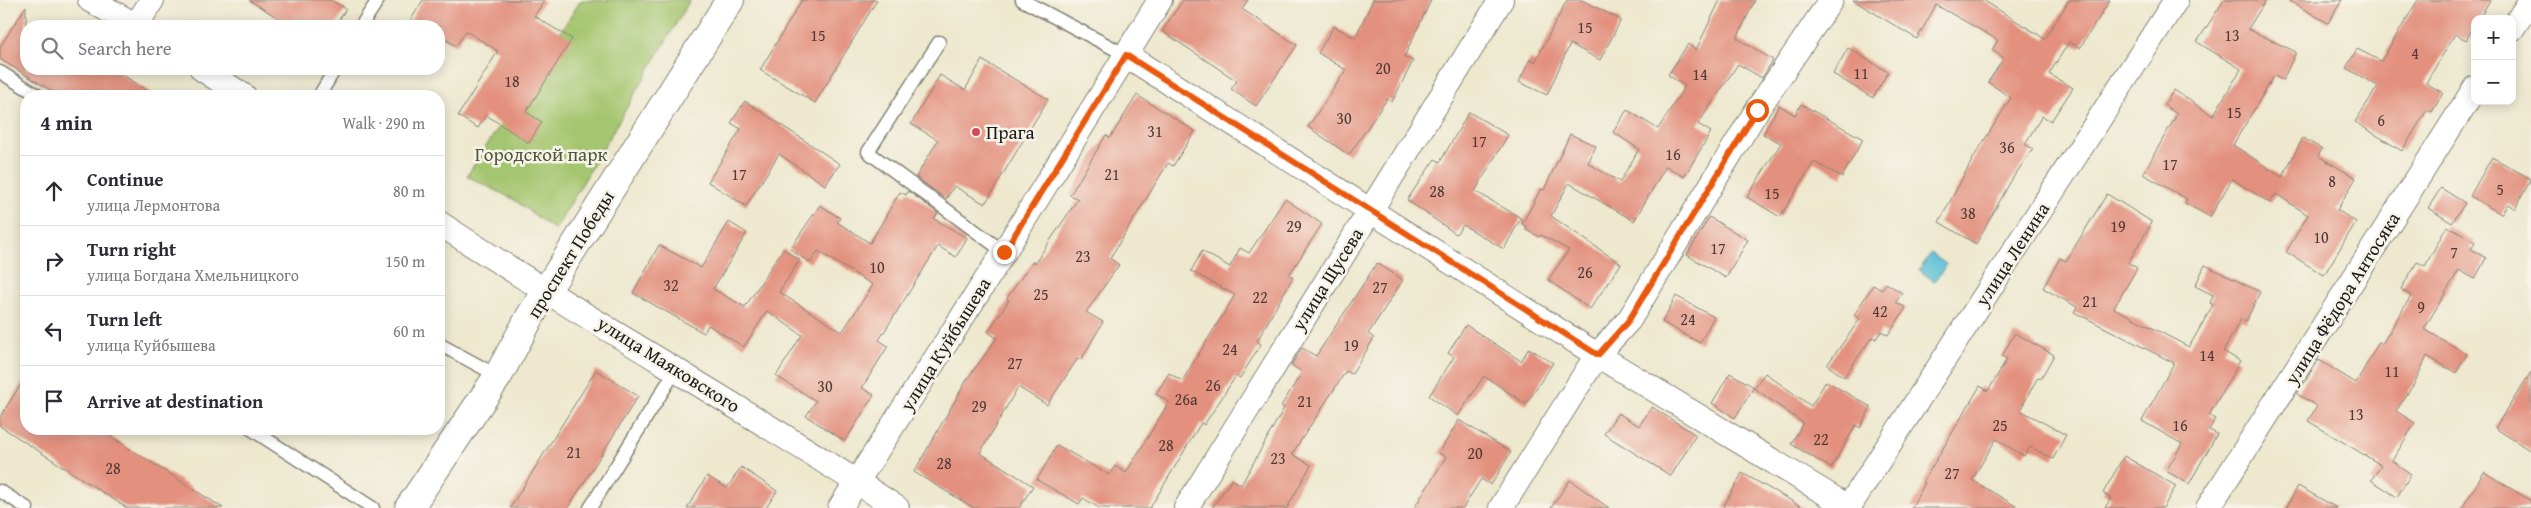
<!DOCTYPE html>
<html lang="en">
<head>
<meta charset="utf-8">
<style>
  :root { --surface:#fff; --page:#f7f7f7; --text:#2b2b33; --muted:#7c7c81; --line:#e1e1e2 }
  body { margin:0; font-family:"Gentium Book Plus",serif; background:var(--page); color:var(--text) }
  .controls { position:absolute; right:15px; top:15px; display:grid; overflow:hidden; border-radius:10px; box-shadow:0 2px 12px #0003 }
  .controls button { width:45px; height:45px; display:grid; place-items:center; padding:0; border:0; border-bottom:1px solid var(--line); background:var(--surface); color:var(--text); font:25px sans-serif }
  .stop { position:absolute; width:15px; height:15px; margin:-11px; border:4px solid #ea580c; border-radius:50%; background:#fff }
  .stop.end { background:#ea580c; border-color:#fff; box-shadow:0 1px 5px #0008 }
  .list { margin:0; padding:0; list-style:none }
  h2 { display:flex; justify-content:space-between; align-items:center; height:65px; margin:0; padding:0 20px; font-size:21px }
  h2 small { font-size:16px; font-weight:400; color:var(--muted) }
  .list li { display:grid; grid-template-columns:32px 1fr auto; gap:15px; align-items:center; box-sizing:border-box; height:70px; padding:0 20px; border-top:1px solid var(--line) }
  .list b { display:block; font-size:19px; white-space:nowrap }
  .list p { margin:0; font-size:16px; white-space:nowrap; color:var(--muted) }
  .list em { font-size:16px; font-style:normal; color:var(--muted) }
  .icon { flex:none; width:28px; height:28px; fill:none; stroke:currentColor; stroke-width:2; stroke-linecap:round; stroke-linejoin:round }
  .map { position:relative; flex:none; width:2531px; height:508px; overflow:hidden }
  .search { position:absolute; background:var(--surface); box-shadow:0 2px 12px #0003; left:20px; top:20px; width:425px; height:55px; display:flex; align-items:center; gap:12px; box-sizing:border-box; padding:0 18px; border-radius:20px; color:var(--muted); font-size:19px }
  .panel { position:absolute; background:var(--surface); box-shadow:0 2px 12px #0003; left:20px; top:90px; width:425px; height:345px; border-radius:20px }
  .map>svg:first-child { display:block }
</style>
</head>
<body>
<div class="map">
<svg width="2531" height="508" viewBox="0 0 2531 508">
  <rect width="100%" height="100%" fill="#f7f3e8"/>
  <filter id="ink" filterUnits="userSpaceOnUse"><feTurbulence type="fractalNoise" baseFrequency=".02" numOctaves="2"/><feDisplacementMap in="SourceGraphic" scale="10" xChannelSelector="R" yChannelSelector="G"/><feConvolveMatrix kernelMatrix="1 2 1 2 8 2 1 2 1" color-interpolation-filters="sRGB"/></filter>
  <filter id="wash" filterUnits="userSpaceOnUse"><feTurbulence type="fractalNoise" baseFrequency=".0096" numOctaves="4" result="noise"/><feDisplacementMap in="SourceGraphic" scale="20" xChannelSelector="R" yChannelSelector="G"/><feGaussianBlur stdDeviation="1.12" result="paint"/><feColorMatrix in="noise" values="0 0 0 0 0 0 0 0 0 0 0 0 0 0 0 0 0 1.4 0 .05"/><feComposite in="paint" operator="in"/></filter>
  <g filter="url(#wash)">
    <rect width="100%" height="100%" fill="#ede8ce"/>
    <path fill="#a5c66f" stroke="#607146" d="M581 0H690L555 230 513 199 467 176Z"/>
    <path fill="#59bed7" stroke="#3a6d7a" d="M1931 253 1947 265 1934 281 1919 270Z"/>
    <g id="blocks">
      <path fill="#e3907e" d="M249 0H331L346 9 335 26H291Z
        M423 0H545L534 16 572 39 526 112 542 122 529 143 486 115 478 128 458 116 498 51 466 31 456 46 439 35V26H407Z
        M802 0H877L815 103 760 70Z
        M1183 0H1248L1242 9 1297 45 1256 106 1231 89 1237 81 1162 31Z
        M1373 0H1431L1404 57 1413 61 1392 102 1387 99 1349 155 1308 127 1346 70 1318 53 1334 26 1355 38Z
        M1567 0H1582L1621 20 1600 60 1570 44 1547 95 1519 82 1530 59 1535 62Z
        M1720 0H1755L1737 38 1773 60 1762 78 1738 64 1698 124 1711 132 1684 177 1666 166 1634 221 1569 183 1551 216 1621 264 1590 309 1548 280 1569 250 1541 235 1540 237 1526 230 1527 227 1522 224 1541 189 1544 190 1570 134 1596 146 1588 163 1620 182 1639 149 1613 132 1627 110 1658 129 1685 86 1668 75 1688 44 1696 50Z
        M1853 0H1983L2045 39 2069 0H2110L2080 48 2069 42 2049 74 2073 88 2051 121 2042 116 2025 144 2033 149 2012 179 1976 244 1939 222 1975 155 2011 98 1988 82 2004 58 1992 50 1998 40 1936 5 1917 39Z
        M2224 0H2266L2248 29 2296 52 2283 80 2274 76 2233 145 2282 177 2303 138 2322 149 2318 156 2356 178 2337 210 2356 222 2324 275 2286 252 2308 215 2276 194 2270 203 2232 179 2210 217 2185 203 2187 199 2143 174 2177 114 2164 105 2174 90 2213 116 2241 69 2197 42Z
        M2288 0H2342L2328 23Z
        M2418 0H2490L2479 19H2475V25L2466 40 2455 34 2426 83 2443 93 2432 112 2427 110 2402 151 2355 122 2378 86 2346 68 2357 49 2381 61Z
        M26 6V69H113L156 96H60L0 59V47Z
        M1848 48 1888 72 1873 98 1833 74Z
        M982 60 1048 99 985 204 954 186 946 199 916 177 938 140 911 124 940 75 965 90Z
        M1137 95 1195 131 1173 166 1168 163 1110 258 1119 265 1086 312 1103 322 1081 360 1078 358 1047 405 1018 387 980 453 1033 486 1019 508H974L914 472 968 378 997 338 988 332 1009 300 1007 298 1033 261 1035 263 1078 199 1070 195 1106 135 1110 138Z
        M745 101 840 164 825 185 779 154 746 206 708 182 741 129 731 123Z
        M1801 104 1863 139 1842 177 1814 162 1780 217 1747 197 1781 143 1763 134 1779 105 1795 115Z
        M1469 112 1508 135 1475 191 1521 218 1504 249 1463 225 1456 234 1407 200 1435 159 1440 162Z
        M2492 157 2531 179 2515 209 2508 204 2501 214 2470 196Z
        M2441 188 2465 203 2452 223 2428 208Z
        M908 191 938 213 934 219 967 238 956 257 938 246 879 340 888 346 862 388 874 395 845 441 806 416 816 401 776 376 802 335 767 311 744 347 708 325 704 333 633 293 659 245 701 268 729 222 747 233 713 289 745 307 783 249 800 260 779 292 842 332 873 285 818 251 810 263 790 249 820 205 840 218 837 222 870 243 900 192 906 195Z
        M2107 194 2152 222 2128 263 2137 268 2114 308 2189 347 2213 305 2210 303 2213 295 2195 286 2205 265 2260 292 2246 321 2241 319 2223 351 2240 361 2209 415 2215 419 2209 430 2217 434 2189 484 2166 471 2182 444 2142 421 2174 363 2074 312 2077 307 2043 288 2060 258 2066 261Z
        M1285 199 1322 224 1289 275 1293 277 1257 341 1261 344 1240 378 1236 376 1204 425 1201 423 1150 508H1099L1083 498 1079 504 1037 480 1057 445 1109 475 1115 466 1126 473 1169 402 1156 394 1169 373 1182 381 1235 295 1191 271 1202 251 1230 267 1240 248 1249 253Z
        M1709 217 1748 240 1726 278 1687 255Z
        M2447 226 2475 242 2471 249 2486 258 2475 279 2459 270 2424 329 2467 354 2456 373 2427 356 2414 384 2396 411 2415 423 2392 461 2411 474 2397 497 2371 480 2381 465 2308 421 2317 406 2297 394 2319 360 2356 383 2379 342 2382 344 2411 296 2401 289 2417 262 2425 266Z
        M1377 263 1403 280 1368 334 1374 338 1352 374 1346 371 1292 454 1311 465 1287 508H1212L1232 479 1241 485 1284 408 1281 406 1302 372 1291 365 1302 348 1316 356Z
        M1886 283 1902 293 1896 302 1906 308 1888 335 1881 331 1876 339 1872 337 1844 377 1827 365 1860 319 1854 315 1873 285 1882 290Z
        M1676 296 1714 317 1700 343 1662 322Z
        M1466 325 1521 361 1529 348 1553 363 1526 404 1484 376 1458 416 1429 396 1454 357 1448 353Z
        M2015 333 2054 355 2041 378 2038 377 2020 410 2066 435 2053 459 2030 447 2024 456 1996 439 1972 480 2019 508H1911L1925 483 1923 482 1980 386 1988 391 2007 359 2002 356Z
        M596 370 638 396 568 508H510Z
        M2531 372V451L2495 428Z
        M1730 373 1754 387 1735 418 1712 403Z
        M1765 373 1811 406 1826 381 1871 407 1860 428 1856 425 1831 468 1791 444 1803 423 1754 388Z
        M26 376V429H99L223 508H127L0 426V417Z
        M1652 407 1696 435 1671 476 1604 434 1618 413 1639 426Z
        M1459 420 1511 452 1491 485 1481 479 1463 508H1414L1446 457 1439 453Z
        M2124 456 2176 486 2163 508H2105L2111 498 2103 493Z
        M741 467 777 491 766 508H687L707 476 727 488Z
        M2484 472 2531 501V508H2462Z
        M1742 473 1804 508H1723Z
        M1570 480 1609 508H1551Z
        M2298 486 2337 508H2286Z"/>
    </g>
  </g>
  <g filter="url(#ink)">
    <use href="#blocks" fill-opacity="0" stroke="#848275" stroke-width="1"/>
    <g fill="none" stroke-linecap="round" stroke-linejoin="round">
      <defs>
        <path id="service" d="M1022 0 1126 55
          M361 26 378 0
          M939 42 868 152 1004 252
          M0 72 39 96
          M319 96 335 69
          M439 344 498 376
          M251 429 373 508
          M0 491 27 508
          M590 508 677 368"/>
        <path id="minor" d="M90 0 137 26
          M136 26 152 0
          M2512 29 2531 0
          M1126 55 1597 355 1850 508
          M202 69 244 96
          M439 223C589 322 747 409 897 508
          M840 508 1004 252 1160 0
          M1186 508 1501 0
          M1501 508 1597 355 1629 320 1757 110 1831 0
          M1848 508 2176 0
          M2208 508 2475 88"/>
        <path id="tertiary" d="M409 508 498 376 531 315 730 0"/>
      </defs>
      <use href="#service" stroke="#848275" stroke-width="15"/>
      <use href="#minor" stroke="#848275" stroke-width="26"/>
      <use href="#tertiary" stroke="#848275" stroke-width="30"/>
      <use href="#service" stroke="#fff" stroke-width="12"/>
      <use href="#minor" stroke="#fff" stroke-width="24"/>
      <use href="#tertiary" stroke="#fff" stroke-width="28"/>
    </g>
  </g>
  <g fill="none" stroke-linecap="round" stroke-linejoin="round" filter="url(#ink)">
    <path stroke="#ea580c" stroke-width="6" d="M1004 252 1126 55 1598 355 1629 320 1757 110"/>
  </g>
  <circle fill="#d1495b" stroke="#f7f3e8" stroke-width="2" cx="976" cy="132" r="5"/>
  <g text-anchor="middle" stroke-width="5" stroke-linejoin="round" paint-order="stroke">
    <g font-size="16" fill="#4e3934">
      <text x="1585" y="33">15</text>
      <text x="818" y="41">15</text>
      <text x="2232" y="41">13</text>
      <text x="2415" y="59">4</text>
      <text x="1383" y="74">20</text>
      <text x="1861" y="79">11</text>
      <text x="1700" y="80">14</text>
      <text x="512" y="87">18</text>
      <text x="2234" y="118">15</text>
      <text x="1344" y="124">30</text>
      <text x="2381" y="126">6</text>
      <text x="1155" y="137">31</text>
      <text x="1479" y="147">17</text>
      <text x="2007" y="153">36</text>
      <text x="1673" y="160">16</text>
      <text x="2170" y="170">17</text>
      <text x="739" y="180">17</text>
      <text x="1112" y="180">21</text>
      <text x="2332" y="187">8</text>
      <text x="2500" y="195">5</text>
      <text x="1437" y="197">28</text>
      <text x="1772" y="199">15</text>
      <text x="1968" y="219">38</text>
      <text x="1294" y="232">29</text>
      <text x="2118" y="232">19</text>
      <text x="2321" y="243">10</text>
      <text x="1718" y="254">17</text>
      <text x="2454" y="258">7</text>
      <text x="1083" y="262">23</text>
      <text x="877" y="273">10</text>
      <text x="1585" y="278">26</text>
      <text x="671" y="291">32</text>
      <text x="1380" y="293">27</text>
      <text x="1041" y="300">25</text>
      <text x="1260" y="303">22</text>
      <text x="2090" y="307">21</text>
      <text x="2421" y="313">9</text>
      <text x="1880" y="317">42</text>
      <text x="1688" y="325">24</text>
      <text x="1351" y="351">19</text>
      <text x="1230" y="355">24</text>
      <text x="2207" y="361">14</text>
      <text x="1015" y="369">27</text>
      <text x="2392" y="377">11</text>
      <text x="1213" y="391">26</text>
      <text x="825" y="392">30</text>
      <text x="1186" y="405">26а</text>
      <text x="1305" y="407">21</text>
      <text x="979" y="412">29</text>
      <text x="2356" y="420">13</text>
      <text x="2000" y="431">25</text>
      <text x="2180" y="431">16</text>
      <text x="1821" y="445">22</text>
      <text x="1166" y="451">28</text>
      <text x="574" y="458">21</text>
      <text x="1475" y="459">20</text>
      <text x="1278" y="464">23</text>
      <text x="944" y="469">28</text>
      <text x="113" y="474">28</text>
      <text x="1952" y="479">27</text>
    </g>
    <g font-size="19" fill="#1c1c1c" stroke="#f7f3e8" text-anchor="start">
      <text x="986" y="139">Прага</text>
    </g>
    <g font-size="19" fill="#4c5839" stroke="#f7f3e8">
      <text x="541" y="161">Городской парк</text>
    </g>
    <g font-size="19" fill="#1c1c1c" stroke="#f7f3e8">
      <text transform="translate(570 254) rotate(-58)" y="7">проспект Победы</text>
      <text transform="translate(2012 254) rotate(-57)" y="7">улица Ленина</text>
      <text transform="translate(1327 279) rotate(-58)" y="7">улица Щусева</text>
      <text transform="translate(2342 298) rotate(-58)" y="7">улица Фёдора Антосяка</text>
      <text transform="translate(945 344) rotate(-58)" y="7">улица Куйбышева</text>
      <text transform="translate(669 364) rotate(32)" y="7">улица Маяковского</text>
    </g>
  </g>
</svg>
<div class="controls">
<button>+</button>
<button>−</button>
</div>
<div class="stop" style="left:1757px;top:110px"></div>
<div class="stop end" style="left:1004px;top:252px"></div>
<div class="search"><svg class="icon" aria-label="search" viewBox="0 0 24 24"><circle cx="10" cy="10" r="6"/><path d="M15 15l6 6"/></svg>Search here</div>
<section class="panel">
<h2>4 min<small>Walk · 290 m</small></h2>
<ul class="list">
<li><svg class="icon" aria-label="ahead" viewBox="0 0 24 24"><path d="M12 20V5M6 11l6-6 6 6"/></svg><div><b>Continue</b><p>улица Лермонтова</p></div><em>80 m</em></li>
<li><svg class="icon" aria-label="right" viewBox="0 0 24 24"><path d="M7 20v-9h11M14 6l5 5-5 5"/></svg><div><b>Turn right</b><p>улица Богдана Хмельницкого</p></div><em>150 m</em></li>
<li><svg class="icon" aria-label="left" viewBox="0 0 24 24"><path d="M17 20v-9H6M10 6l-5 5 5 5"/></svg><div><b>Turn left</b><p>улица Куйбышева</p></div><em>60 m</em></li>
<li><svg class="icon" aria-label="arrive" viewBox="0 0 24 24"><path d="M6 21V4h12l-3 4 3 4H6"/></svg><div><b>Arrive at destination</b></div></li>
</ul>
</section>
</div>
</body>
</html>
